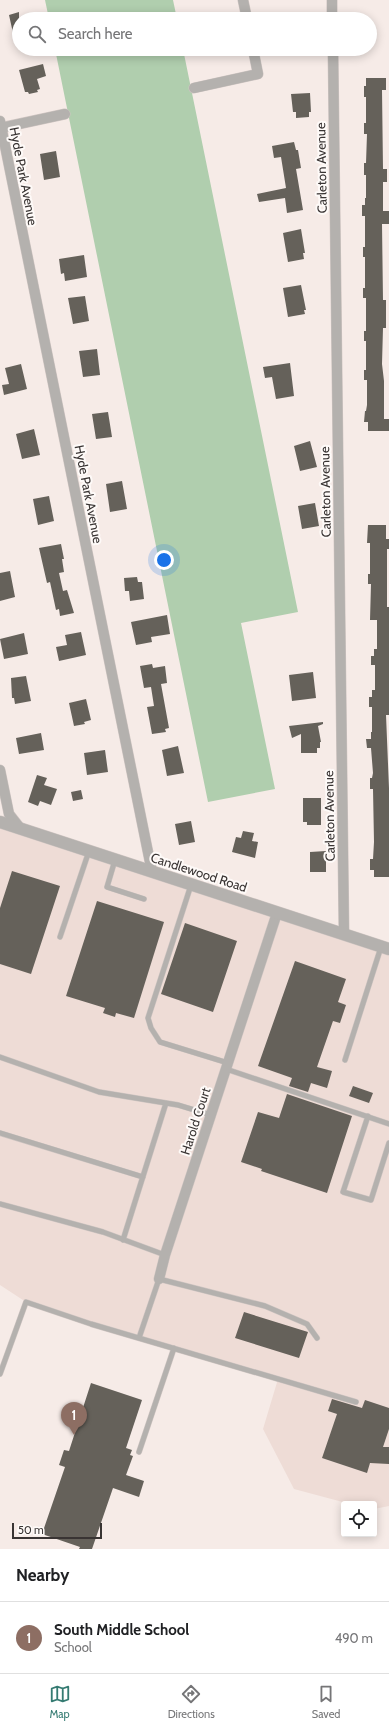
<!DOCTYPE html>
<html lang="en">
<head>
<meta charset="utf-8">
<style>
  :root { --surface:#fff; --page:#f2f2f2; --text:#202124; --muted:#757577; --line:#e0e0e0; --accent:#357b72 }
  body { margin:0; font-family:Cabin,sans-serif; background:var(--page); color:var(--text) }
  .controls { position:absolute; right:12px; bottom:12px; display:grid; overflow:hidden; border-radius:4px; box-shadow:0 2px 10px #0003 }
  .controls button { width:36px; height:36px; display:grid; place-items:center; padding:0; border:0; border-bottom:1px solid var(--line); background:var(--surface); color:var(--text); font:20px sans-serif }
  .scale { position:absolute; left:12px; bottom:10px; width:90px; box-sizing:border-box; padding-left:4px; border:2px solid #393433; border-top:0; font-size:11px; line-height:14px; white-space:nowrap; color:#393433; -webkit-text-stroke:3px #fefaf8; paint-order:stroke }
  .you { position:absolute; left:164px; top:560px; width:14px; height:14px; margin:-10px; border:3px solid #fff; border-radius:50%; background:#1a73e8; box-shadow:0 0 0 6px #1a73e833 }
  .badge { display:grid; place-items:center; width:26px; height:26px; border-radius:50%; background:var(--accent); color:#fff; font-size:13px; font-weight:700 }
  .pin { position:absolute; translate:-50% -33px; filter:drop-shadow(0 1px 2px #0008) }
  .pin::after { content:''; position:absolute; top:21px; width:14px; height:12px; background:inherit; clip-path:polygon(0 0,100% 0,50% 100%) }
  .list { margin:0; padding:0; list-style:none }
  h2 { display:flex; justify-content:space-between; align-items:center; height:52px; margin:0; padding:0 16px; font-size:17px }
  h2 small { font-size:13px; font-weight:400; color:var(--muted) }
  .list li { display:grid; grid-template-columns:26px 1fr auto; gap:12px; align-items:center; box-sizing:border-box; height:72px; padding:0 16px; border-top:1px solid var(--line) }
  .list b { display:block; font-size:15px; white-space:nowrap }
  .list p { margin:0; font-size:13px; white-space:nowrap; color:var(--muted) }
  .list em { font-size:13px; font-style:normal; color:var(--muted) }
  .icon { flex:none; width:22px; height:22px; fill:none; stroke:currentColor; stroke-width:2; stroke-linecap:round; stroke-linejoin:round }
  .map { position:relative; flex:none; width:389px; height:1549px; overflow:hidden }
  .search { position:absolute; background:var(--surface); box-shadow:0 2px 10px #0003; left:12px; right:12px; top:12px; height:44px; display:flex; align-items:center; gap:10px; box-sizing:border-box; padding:0 14px; border-radius:22px; color:var(--muted); font-size:15px }
  .sheet { height:124px; background:var(--surface) }
  nav { display:flex; justify-content:space-around; align-items:center; box-sizing:border-box; height:56px; border-top:1px solid var(--line); background:var(--surface); font-size:11px; color:var(--muted) }
  nav a { display:grid; justify-items:center; gap:2px }
  nav .on { color:var(--accent) }
  .map>svg:first-child { display:block }
</style>
</head>
<body>
<div class="map">
<svg width="389" height="1549" viewBox="0 0 389 1549">
  <rect width="100%" height="100%" fill="#f6ebe7"/>
  <path fill="#eedcd6" d="M0 822 389 949V1506L374 1509V1504H350L294 1489 263 1429 278 1379 26 1302 0 1285Z"/>
  <path fill="#b0ceae" d="M45 0H173L177 19H49Z
    M55 49H183L298 612 241 623 275 789 208 802Z"/>
  <path fill="#65615a" d="M19 12V41L15 42 9 15Z
    M43 64 46 76 37 79 40 89 37 90 38 92 29 94 28 92H25L19 70Z
    M366 78H386V90H382L383 169H387V182H383V211H389V224H382L383 300H386V328H383L382 364 384 381V419H389V431H368V422H364L365 411H366L367 405V380H364V370H366V341H364V331H366V298H363V288H365V257H363V247H365V216H362V205H365V198H366V175H364V163H366L367 134H364V123H366V97H364V86H366Z
    M310 93 311 112H309V117L296 118V112H293L291 94Z
    M294 142 296 150H298L301 168 296 169 303 210 287 213 285 198 259 202 257 194 286 188 281 157 274 158 272 146Z
    M56 151 60 177 44 180 40 154Z
    M301 229 305 253H303L304 259 288 262 283 233Z
    M84 255 87 277 65 281 64 273 61 274 59 259Z
    M301 285 306 310H304L305 314 288 317 283 288Z
    M85 296 89 321 73 324 68 298Z
    M97 349 100 375 83 377 79 351Z
    M290 363 294 396 276 399 272 377 265 378 263 367Z
    M21 364 27 389 4 395 2 385 9 384 5 368Z
    M108 412 112 437 96 439 92 414Z
    M34 429 40 455 22 459 16 434Z
    M310 441 317 467 300 471 294 446Z
    M122 481 127 509 110 512 106 484Z
    M49 496 54 521 38 525 33 499Z
    M315 503 319 526 302 529 298 506Z
    M368 525H386V539H389V549H387V607H389V715H386L389 788V877H374V870H370V859H373L374 842 373 789H370V778H372L373 773 371 748H367L366 739H371V732H372V707H369V697H372V690H375V665H371V656H374V649H377V620H370L371 584H368V574H370V543H367Z
    M61 544 64 559H62L64 572 59 573 63 591 67 590 74 613 60 616 59 609 56 610 50 582 47 583 39 548Z
    M10 571 15 597 0 601V573Z
    M137 577 138 582H142L144 599 130 601 129 591H125L124 578Z
    M167 615 170 634 151 637 152 642 136 645 131 622Z
    M81 632 86 655 59 661 56 647 67 645 65 635Z
    M24 633 28 654 4 659 0 639Z
    M152 664 153 668 165 666 167 683 161 684 169 728 165 729 166 732 152 734 147 707 154 706 151 687 144 688 140 666Z
    M313 672 316 698 292 701 289 675Z
    M26 676 31 701 15 704 14 698H12L11 678Z
    M86 699 91 720 84 722 85 724 74 726 69 703Z
    M323 722V724L318 726 321 742H320V748H317V753H301V734L292 738 289 726Z
    M41 733 44 750 19 754 16 738Z
    M178 746 184 773 167 776 162 750Z
    M105 750 108 772 87 775 84 753Z
    M37 775 47 778 44 785 57 789 51 805 40 801 38 806 28 802Z
    M81 790 83 799 73 801 71 792Z
    M303 798H321V825H307V822H303Z
    M191 821 195 842 179 845 175 824Z
    M243 831 254 833 252 841 258 842 255 858 232 852 236 837 241 838Z
    M326 851V872H310V852Z
    M12 871 60 886 31 974 0 964V908Z
    M97 901 164 922 134 1018 116 1013 115 1017 103 1013 105 1008 66 996Z
    M185 923 237 941 213 1012 161 994Z
    M295 961 346 979 338 1002 346 1005 340 1023 333 1021 317 1067 332 1071 327 1088 311 1083 308 1092 289 1086 292 1078 258 1066Z
    M353 1086 373 1093 369 1103 349 1096Z
    M287 1094 352 1116 327 1193 261 1171 262 1169 241 1162 258 1112 279 1118Z
    M244 1312 308 1332 299 1358 235 1338Z
    M91 1383 142 1400 126 1448 132 1450 130 1455 133 1456 126 1475 144 1481 139 1497 113 1488 92 1549H79L80 1547 42 1534 65 1467 59 1465 64 1450 69 1451Z
    M332 1399 362 1408 365 1400 389 1408V1429L383 1447H389V1464L370 1463 367 1473 322 1458 337 1414 328 1411Z"/>
  <g fill="none" stroke-linecap="round" stroke-linejoin="round">
    <defs>
      <path id="service" d="M115 860 107 887 144 899
        M191 885 148 1018 151 1028 160 1042 228 1063
        M60 937 89 851
        M0 1057 99 1092 178 1105 211 1115
        M345 1060 381 947
        M226 1069 389 1124
        M368 1116 343 1192 371 1200 389 1143
        M0 1133 143 1177
        M0 1204 103 1232 165 1255
        M123 1240 166 1103
        M139 1338 159 1279 265 1306 307 1324 317 1338
        M0 1374 26 1302 91 1324 356 1402
        M139 1452 174 1348"/>
      <path id="minor" d="M243 0 247 19
        M332 0V19
        M333 49 344 934
        M194 88 258 74 253 49
        M0 121 152 872
        M0 128 65 114
        M0 770 9 814 20 828
        M159 1279 165 1255 277 913"/>
      <path id="tertiary" d="M0 822 389 949"/>
    </defs>
    <use href="#service" stroke="#d0c6c3" stroke-width="6"/>
    <use href="#minor" stroke="#d0c6c3" stroke-width="11"/>
    <use href="#tertiary" stroke="#d0c6c3" stroke-width="13"/>
    <use href="#service" stroke="#b4b1ae" stroke-width="5"/>
    <use href="#minor" stroke="#b4b1ae" stroke-width="10"/>
    <use href="#tertiary" stroke="#b4b1ae" stroke-width="12"/>
  </g>
  <g text-anchor="middle" stroke-width="4" stroke-linejoin="round" paint-order="stroke">
    <g font-size="13" fill="#393433" stroke="#fefaf8">
      <text transform="translate(321 168) rotate(-91)" y="5">Carleton Avenue</text>
      <text transform="translate(24 176) rotate(79)" y="5">Hyde Park Avenue</text>
      <text transform="translate(325 492) rotate(-91)" y="5">Carleton Avenue</text>
      <text transform="translate(89 494) rotate(79)" y="5">Hyde Park Avenue</text>
      <text transform="translate(329 816) rotate(-91)" y="5">Carleton Avenue</text>
      <text transform="translate(199 872) rotate(18)" y="5">Candlewood Road</text>
      <text transform="translate(195 1121) rotate(-72)" y="5">Harold Court</text>
    </g>
  </g>
</svg>
<div class="controls">
<button><svg class="icon" aria-label="locate" viewBox="0 0 24 24"><circle cx="12" cy="12" r="6"/><path d="M12 2v4M12 18v4M2 12h4M18 12h4"/></svg></button>
</div>
<div class="scale">50 m</div>
<div class="you"></div>
<div class="pin badge" style="left:74px;top:1435px;background:#8d6e63">1</div>
<div class="search"><svg class="icon" aria-label="search" viewBox="0 0 24 24"><circle cx="10" cy="10" r="6"/><path d="M15 15l6 6"/></svg>Search here</div>
</div>
<section class="sheet">
<h2>Nearby<small></small></h2>
<ul class="list">
<li><span class="badge" style="background:#8d6e63">1</span><div><b>South Middle School</b><p>School</p></div><em>490 m</em></li>
</ul>
</section>
<nav>
<a class="on"><svg class="icon" aria-label="map" viewBox="0 0 24 24"><path d="M3 6l6-2 6 2 6-2v14l-6 2-6-2-6 2zM9 4v14M15 6v14"/></svg>Map</a>
<a><svg class="icon" aria-label="directions" viewBox="0 0 24 24"><path d="M12 3l9 9-9 9-9-9zM9 14v-3h6M13 9l2 2-2 2"/></svg>Directions</a>
<a><svg class="icon" aria-label="saved" viewBox="0 0 24 24"><path d="M7 4h10v16l-5-4-5 4z"/></svg>Saved</a>
</nav>
</body>
</html>
